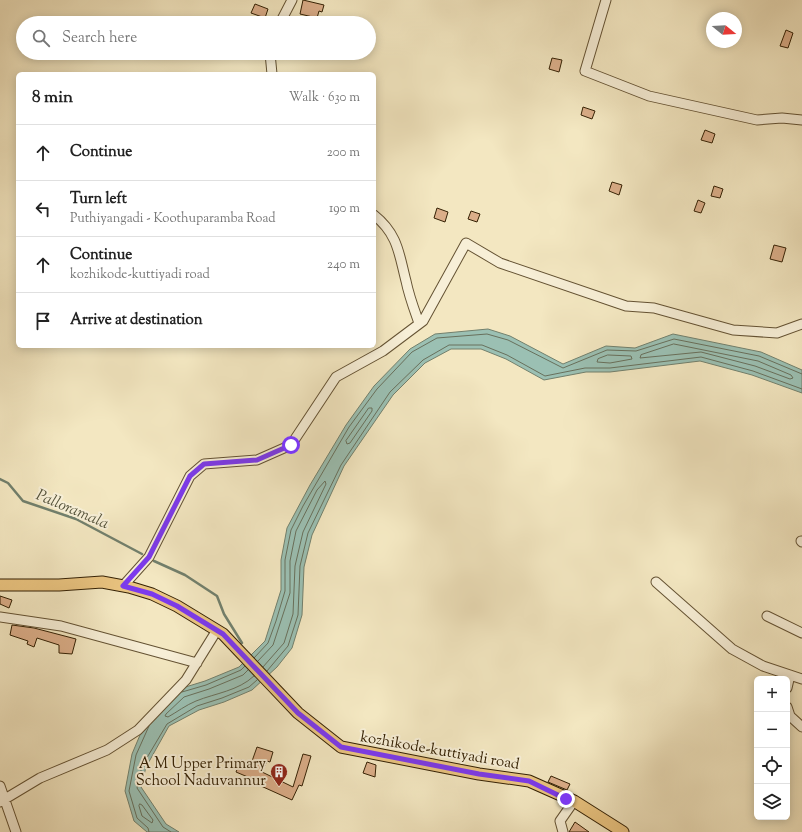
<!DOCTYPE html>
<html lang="en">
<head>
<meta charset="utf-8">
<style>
  :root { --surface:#fff; --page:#f2f2f2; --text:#222; --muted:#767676; --line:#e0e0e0 }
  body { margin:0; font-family:"Sorts Mill Goudy",serif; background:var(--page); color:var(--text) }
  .controls { position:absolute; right:12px; bottom:12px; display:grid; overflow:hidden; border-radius:6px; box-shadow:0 2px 10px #0003 }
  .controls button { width:36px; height:36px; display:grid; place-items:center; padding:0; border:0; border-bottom:1px solid var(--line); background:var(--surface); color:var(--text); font:20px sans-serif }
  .compass { position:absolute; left:706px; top:12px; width:36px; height:36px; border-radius:50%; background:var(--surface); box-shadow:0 2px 10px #0003; rotate:108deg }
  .stop { position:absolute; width:12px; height:12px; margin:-9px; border:3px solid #7c3aed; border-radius:50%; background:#fff }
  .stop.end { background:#7c3aed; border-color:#fff; box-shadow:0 1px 4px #0008 }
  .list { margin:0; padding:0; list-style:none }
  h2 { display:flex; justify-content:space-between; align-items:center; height:52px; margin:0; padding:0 16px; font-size:17px }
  h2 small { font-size:13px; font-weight:400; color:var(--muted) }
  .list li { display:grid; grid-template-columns:26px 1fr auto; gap:12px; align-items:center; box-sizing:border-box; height:56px; padding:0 16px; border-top:1px solid var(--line) }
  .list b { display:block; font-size:15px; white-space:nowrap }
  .list p { margin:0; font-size:13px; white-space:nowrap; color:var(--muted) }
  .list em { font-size:13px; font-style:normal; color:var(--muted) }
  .icon { flex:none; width:22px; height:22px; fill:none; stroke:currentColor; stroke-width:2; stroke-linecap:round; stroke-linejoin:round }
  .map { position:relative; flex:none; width:802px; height:832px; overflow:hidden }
  .search { position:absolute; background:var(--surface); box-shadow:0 2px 10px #0003; left:16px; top:16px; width:360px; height:44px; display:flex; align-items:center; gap:10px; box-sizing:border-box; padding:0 14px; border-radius:22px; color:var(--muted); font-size:15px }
  .panel { position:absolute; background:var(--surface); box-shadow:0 2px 10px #0003; left:16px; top:72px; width:360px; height:276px; border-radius:6px }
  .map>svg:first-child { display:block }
</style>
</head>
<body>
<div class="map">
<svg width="802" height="832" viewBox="0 0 802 832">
  <rect width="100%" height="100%" fill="#f3e7c1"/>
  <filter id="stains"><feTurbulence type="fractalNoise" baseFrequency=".005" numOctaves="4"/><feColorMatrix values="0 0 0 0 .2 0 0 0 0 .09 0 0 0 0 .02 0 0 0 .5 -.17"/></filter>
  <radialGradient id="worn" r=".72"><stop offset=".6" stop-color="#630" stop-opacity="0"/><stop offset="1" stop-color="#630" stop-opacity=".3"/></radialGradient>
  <path fill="#9bc0b3" stroke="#72806d" d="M488 329 510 336 563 364 606 346 635 348 673 334 761 352 802 370V393L752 375 700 361 610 372H586L544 380 506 359 481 349H451L425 363 393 395 344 466 312 535 304 567 302 615 292 648 277 667 252 690 224 702 199 710 169 726 146 767 141 787 166 824 179 832H147L134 821 125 791 132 754 140 735 151 715 179 689 205 681 239 667 265 641 281 590V560L287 528 310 485 346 425 374 386 410 349 435 334Z"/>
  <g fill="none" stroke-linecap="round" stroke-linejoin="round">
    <path stroke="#68705c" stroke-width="1" d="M674 344 758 361 791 375 793 378 790 379 755 366 701 352 640 358 641 355Z
      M608 355 631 356 632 359 610 363 597 362 598 359Z
      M369 408H372V411L350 443 347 444 346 441Z
      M254 658 268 643 276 621 285 591V560L291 530 303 506 349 427 377 389 412 352 437 338 487 334 508 340 563 368 607 350 636 351 674 339 759 356 802 374
      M258 661 273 645 290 593V561L296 531 317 490 325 481 326 484 303 532 295 566 293 614 284 643 263 667
      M248 670 243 675 209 689 184 697 166 714 165 716 168 717C177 712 186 705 196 701 216 693 238 691 254 676
      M267 671 288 646 298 615 300 566 308 533 341 465 390 392 423 360 449 345H482L507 355 545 376 585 368H610L701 357 753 371 802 389
      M182 692 206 685 241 670 245 666
      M140 804 142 805 153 820 152 823 142 816 139 806Z
      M149 832 148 828 137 818 129 791 136 755 149 726
      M171 832 163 827 137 788 142 766 167 724 197 706 222 698 249 687 257 680"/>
    <path stroke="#72806d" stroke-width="2.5" d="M0 479 8 483 23 501 76 519 142 554
      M154 561 185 575 217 596 224 614 242 643"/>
  </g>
  <path fill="#dbae89" stroke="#342104" d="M303 0 324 5 322 12 319 11 317 18 300 14Z
    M255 4 268 9 265 18 251 13Z
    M786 30 793 33 788 48 780 46Z
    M552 58 562 60 559 72 549 69Z
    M583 107 595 111 592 119 581 115Z
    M705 130 715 134 712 143 701 140Z
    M612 182 622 185 619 195 609 191Z
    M714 186 723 189 720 198 711 196Z
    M698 200 705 203 701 213 694 211Z
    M437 208 448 212 445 222 434 218Z
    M471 211 480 214 477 222 468 219Z
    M774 245 786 248 782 262 770 259Z
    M0 596 12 600 9 608 0 604Z
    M12 625 34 628 76 639 72 654 59 653V645L37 638 34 647 27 644 28 641 10 635Z
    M257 747 273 752 270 762 267 761 262 772 293 787 303 754 311 756 302 786 299 785 292 800 261 786 262 783 236 772 241 760 251 764Z
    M367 762 376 765 375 777 363 773Z
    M551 776 570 784 567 790 548 782Z
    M575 822 589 832H569Z"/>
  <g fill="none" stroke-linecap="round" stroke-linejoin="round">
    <defs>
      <path id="minor" d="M606 0 585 71 649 96 757 120 782 118 802 120
        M280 23 292 0
        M270 53 272 74
        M374 215C398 234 399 254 406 281 409 296 414 309 419 323
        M801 541 802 542
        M656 582 732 649 763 666 802 679
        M123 586 149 557 190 476 204 464 257 460 291 445 336 377 383 351 423 321 466 243 500 263 626 306 654 308 733 330 777 333 802 324
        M767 616 802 633
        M0 617 61 626 197 663
        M787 688 790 675
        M787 707 790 716 802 727
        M0 786 16 832
        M0 802 40 778 107 750 138 730 186 680 217 630
        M563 832 560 821 574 801"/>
      <path id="major" d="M0 585H59L102 582 129 587 152 594 177 606 223 634 298 713 341 747 479 774 529 781 574 801 623 832"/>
    </defs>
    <use href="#minor" stroke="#645233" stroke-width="11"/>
    <use href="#major" stroke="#342104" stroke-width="13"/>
    <use href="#minor" stroke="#f7efd7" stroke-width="9"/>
    <use href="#major" stroke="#eac480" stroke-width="11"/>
  </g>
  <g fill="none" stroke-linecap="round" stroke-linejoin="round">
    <path stroke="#7c3aed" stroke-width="5" d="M291 445 257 460 204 464 190 476 149 557 123 586 152 594 177 606 223 634 298 713 341 747 479 774 529 781 566 799"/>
  </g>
  <defs>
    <symbol id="building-pin" viewBox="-11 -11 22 30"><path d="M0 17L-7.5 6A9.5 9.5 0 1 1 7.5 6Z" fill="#8f2418" stroke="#f7efd7"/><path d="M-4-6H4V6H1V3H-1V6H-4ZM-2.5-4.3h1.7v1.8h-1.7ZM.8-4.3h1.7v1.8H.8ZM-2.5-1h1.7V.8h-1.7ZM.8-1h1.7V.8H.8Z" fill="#fff"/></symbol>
  </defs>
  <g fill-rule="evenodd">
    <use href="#building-pin" x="269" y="762" width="20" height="27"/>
  </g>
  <g text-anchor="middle" stroke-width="4" stroke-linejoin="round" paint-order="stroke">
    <g font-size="15" fill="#342104" stroke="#f7efd7">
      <text transform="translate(440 750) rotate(10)" y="5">kozhikode-kuttiyadi road</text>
    </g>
    <g font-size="15" fill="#342104" stroke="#f7efd7" text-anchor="end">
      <text x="266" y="768">A M Upper Primary<tspan x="266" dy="17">School Naduvannur</tspan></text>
    </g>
    <g font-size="16" font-style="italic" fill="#535139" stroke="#f7efd7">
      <text transform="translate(73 508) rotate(23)" y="6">Palloramala</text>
    </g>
  </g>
  <rect width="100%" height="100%" filter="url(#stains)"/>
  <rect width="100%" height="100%" fill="url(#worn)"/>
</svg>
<div class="controls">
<button>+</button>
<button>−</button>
<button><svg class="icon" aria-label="locate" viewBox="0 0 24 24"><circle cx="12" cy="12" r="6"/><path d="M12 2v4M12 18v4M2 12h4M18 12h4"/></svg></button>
<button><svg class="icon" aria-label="layers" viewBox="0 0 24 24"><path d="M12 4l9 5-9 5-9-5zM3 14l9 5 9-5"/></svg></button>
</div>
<svg class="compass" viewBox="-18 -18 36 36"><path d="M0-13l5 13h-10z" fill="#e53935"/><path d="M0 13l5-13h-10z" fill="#767676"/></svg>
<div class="stop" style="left:291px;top:445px"></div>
<div class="stop end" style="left:566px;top:799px"></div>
<div class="search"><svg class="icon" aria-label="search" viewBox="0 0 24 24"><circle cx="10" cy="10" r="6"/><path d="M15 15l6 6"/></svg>Search here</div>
<section class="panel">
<h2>8 min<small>Walk · 630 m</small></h2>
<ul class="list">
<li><svg class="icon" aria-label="ahead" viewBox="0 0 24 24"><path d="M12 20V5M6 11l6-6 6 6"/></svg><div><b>Continue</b></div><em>200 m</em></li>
<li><svg class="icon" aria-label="left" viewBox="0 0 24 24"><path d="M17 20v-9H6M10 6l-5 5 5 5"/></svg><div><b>Turn left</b><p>Puthiyangadi - Koothuparamba Road</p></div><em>190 m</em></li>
<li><svg class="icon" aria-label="ahead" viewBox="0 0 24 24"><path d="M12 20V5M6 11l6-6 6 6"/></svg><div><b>Continue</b><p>kozhikode-kuttiyadi road</p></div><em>240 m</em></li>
<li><svg class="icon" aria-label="arrive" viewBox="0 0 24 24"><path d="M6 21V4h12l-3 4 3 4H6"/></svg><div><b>Arrive at destination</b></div></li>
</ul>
</section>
</div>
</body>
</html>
